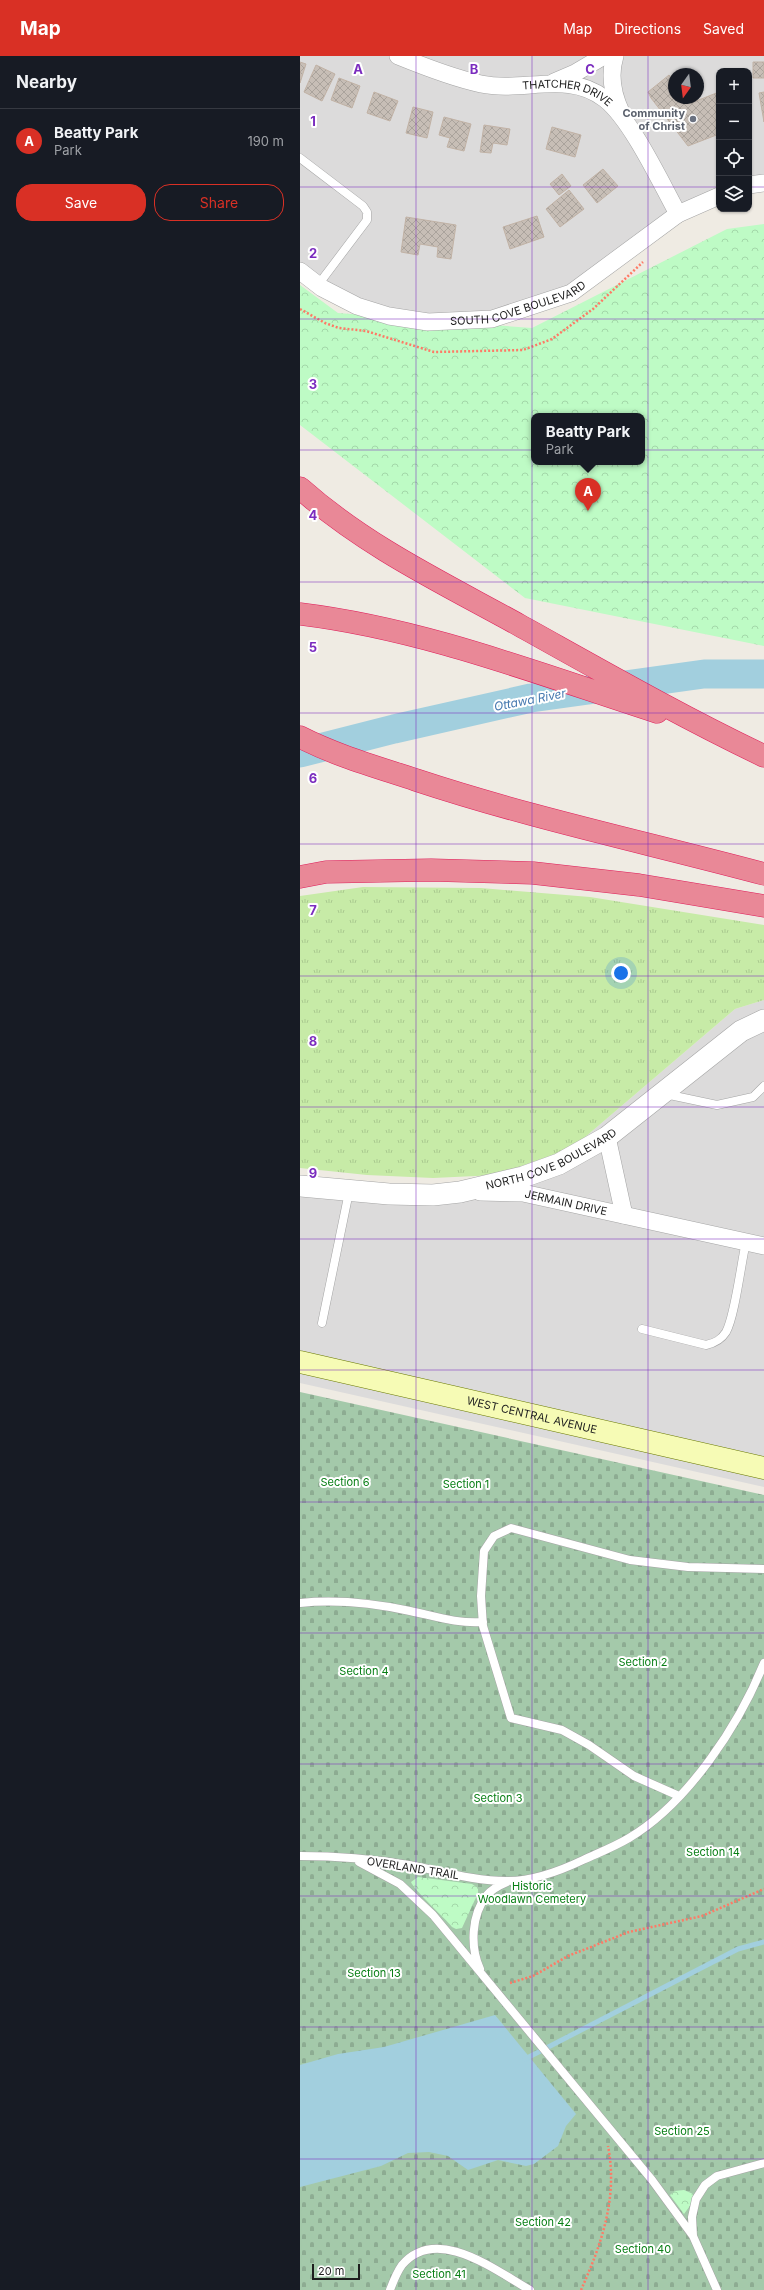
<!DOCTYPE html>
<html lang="en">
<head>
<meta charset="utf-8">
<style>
  :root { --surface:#171b24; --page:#242831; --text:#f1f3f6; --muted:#9ea1a6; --line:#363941; --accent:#d93025 }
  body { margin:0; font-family:Inter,sans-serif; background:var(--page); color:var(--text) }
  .controls { position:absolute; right:12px; top:12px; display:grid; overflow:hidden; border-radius:8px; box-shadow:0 1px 3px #0004 }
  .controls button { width:36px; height:36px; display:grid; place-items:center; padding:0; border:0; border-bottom:1px solid var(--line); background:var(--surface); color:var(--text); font:20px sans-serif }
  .compass { position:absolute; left:368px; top:12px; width:36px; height:36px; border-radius:50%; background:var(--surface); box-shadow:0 1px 3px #0004; rotate:194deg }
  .scale { position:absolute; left:12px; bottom:10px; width:48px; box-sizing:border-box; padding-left:4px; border:2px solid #1e1e1e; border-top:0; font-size:11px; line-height:14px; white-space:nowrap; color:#1e1e1e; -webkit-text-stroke:3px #fff; paint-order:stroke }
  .you { position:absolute; left:321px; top:917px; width:14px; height:14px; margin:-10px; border:3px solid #fff; border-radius:50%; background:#1a73e8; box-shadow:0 0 0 6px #1a73e833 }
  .badge { display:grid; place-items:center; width:26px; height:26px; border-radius:50%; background:var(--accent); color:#fff; font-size:13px; font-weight:700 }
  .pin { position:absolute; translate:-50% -33px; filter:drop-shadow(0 1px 2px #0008) }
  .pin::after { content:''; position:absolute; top:21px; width:14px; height:12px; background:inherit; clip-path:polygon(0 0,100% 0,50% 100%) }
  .popup { position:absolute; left:231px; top:357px; width:114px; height:52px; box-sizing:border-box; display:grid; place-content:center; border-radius:8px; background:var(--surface); filter:drop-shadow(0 1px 3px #0005); font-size:13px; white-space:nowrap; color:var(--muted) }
  .popup b { font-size:15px; color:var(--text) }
  .popup::after { content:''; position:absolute; left:50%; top:100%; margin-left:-8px; border:8px solid transparent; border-top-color:var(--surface) }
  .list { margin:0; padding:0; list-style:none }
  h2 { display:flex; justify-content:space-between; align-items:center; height:52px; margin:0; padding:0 16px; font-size:17px }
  h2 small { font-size:13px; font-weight:400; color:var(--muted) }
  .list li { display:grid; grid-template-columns:26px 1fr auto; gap:12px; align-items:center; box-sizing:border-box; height:64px; padding:0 16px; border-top:1px solid var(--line) }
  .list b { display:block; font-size:15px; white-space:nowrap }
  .list p { margin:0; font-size:13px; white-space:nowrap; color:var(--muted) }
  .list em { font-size:13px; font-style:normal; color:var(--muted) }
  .actions { display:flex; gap:8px; padding:12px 16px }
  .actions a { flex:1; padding:9px 0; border:1px solid var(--accent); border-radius:16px; text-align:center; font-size:14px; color:var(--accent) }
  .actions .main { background:var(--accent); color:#fff }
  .icon { flex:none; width:22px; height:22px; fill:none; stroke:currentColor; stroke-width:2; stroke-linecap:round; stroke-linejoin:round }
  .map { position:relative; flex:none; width:464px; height:2234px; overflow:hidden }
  header { display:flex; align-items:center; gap:24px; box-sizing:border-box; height:56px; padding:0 20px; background:var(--accent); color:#fff }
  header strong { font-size:19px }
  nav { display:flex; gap:22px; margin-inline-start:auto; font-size:14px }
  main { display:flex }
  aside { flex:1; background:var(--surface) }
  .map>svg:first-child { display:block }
</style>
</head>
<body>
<header>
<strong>Map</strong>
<nav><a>Map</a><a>Directions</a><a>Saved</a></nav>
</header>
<main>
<aside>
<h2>Nearby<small></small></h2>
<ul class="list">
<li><span class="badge">A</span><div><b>Beatty Park</b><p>Park</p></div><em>190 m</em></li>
</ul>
<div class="actions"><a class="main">Save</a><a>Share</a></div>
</aside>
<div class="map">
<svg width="464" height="2234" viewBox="0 0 464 2234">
  <defs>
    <pattern id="grass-tufts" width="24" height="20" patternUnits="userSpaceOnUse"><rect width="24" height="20" fill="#c7eba7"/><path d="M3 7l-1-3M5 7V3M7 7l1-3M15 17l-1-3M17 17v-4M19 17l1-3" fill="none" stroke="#aac98f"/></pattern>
    <pattern id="cemetery-stones" width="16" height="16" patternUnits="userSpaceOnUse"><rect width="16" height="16" fill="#a4c9aa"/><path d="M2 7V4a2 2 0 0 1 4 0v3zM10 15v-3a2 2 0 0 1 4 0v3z" fill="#8dac92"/></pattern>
    <pattern id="park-crowns" width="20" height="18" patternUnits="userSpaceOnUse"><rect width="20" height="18" fill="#befbc5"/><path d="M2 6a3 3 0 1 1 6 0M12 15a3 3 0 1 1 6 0" fill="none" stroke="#a3d7a9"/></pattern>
    <pattern id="building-cross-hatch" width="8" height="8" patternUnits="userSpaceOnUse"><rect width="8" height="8" fill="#c7beb6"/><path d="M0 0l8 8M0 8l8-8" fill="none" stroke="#aaa39c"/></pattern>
  </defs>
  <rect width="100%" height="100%" fill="#efebe3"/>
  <path fill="#dcdbdb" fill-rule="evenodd" d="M0 0H464V127L449 129V15H419V140L271 237 192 263 89 260 0 215ZM374 18H398V42H374Z
    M464 944V1431L0 1327V1125L133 1130 197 1119 284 1082 435 953Z"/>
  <path fill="url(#grass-tufts)" d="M63 831 181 832 290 841 464 869V944L435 953 284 1082 258 1097 197 1119 133 1122 67 1119 0 1112V840Z"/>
  <path fill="url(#cemetery-stones)" d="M0 1336 464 1439V2234H0Z"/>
  <path fill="url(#park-crowns)" fill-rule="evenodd" d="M464 168V590L225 542 0 369V229L38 257 232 272 427 173ZM234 360H342V406H234Z
    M118 1821 172 1828 178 1832V1837L162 1872 156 1873 152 1871C145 1862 113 1833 111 1826Z
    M384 2134 393 2138 392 2147 384 2158 370 2139 375 2135Z"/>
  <path fill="#a2cfde" d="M195 1959 276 2058 266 2070 258 2090 234 2108 226 2110 198 2104 168 2114 148 2100 129 2096 108 2097 81 2110 0 2131V2009L38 1998 84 1991Z"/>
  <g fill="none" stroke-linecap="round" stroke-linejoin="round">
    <path stroke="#a2cfde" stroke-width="5" d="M225 2003 438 1893 464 1886"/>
    <path stroke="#a2cfde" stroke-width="29" d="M0 697 94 673 231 642 404 618H464"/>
  </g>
  <path fill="url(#building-cross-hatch)" stroke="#c1b2a5" d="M0 6 6 8 0 27Z
    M453 6H464V22H453Z
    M16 9 35 18 22 45 4 36Z
    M369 19 374 26V42H387L391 47 419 36V78L388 90 351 42 348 36Z
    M39 22 60 30 52 52 31 44Z
    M74 36 98 45 90 65 67 57Z
    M464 36V66L459 37Z
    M113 51 133 56 127 82 106 77Z
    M144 61 171 68 164 95 147 91 150 82 139 79Z
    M184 69 210 73 207 89 193 87 191 97 180 96Z
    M252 71 281 79 275 101 246 93Z
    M303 113 318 130 297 147 283 129Z
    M262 118 271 130 259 139 250 128Z
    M269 134 284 153 260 171 246 153Z
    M237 160 244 181 210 193 203 171Z
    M106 161 156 169 151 203 137 201 138 191 120 188 118 199 101 196Z"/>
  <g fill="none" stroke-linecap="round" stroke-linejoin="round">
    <defs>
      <path id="service" d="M0 102 63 150 67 156V164L18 229
        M365 1038 417 1049 453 1041 464 1030
        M22 1267 49 1136
        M342 1273 406 1289C415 1287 421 1284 426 1276 435 1260 441 1207 446 1186
        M0 1547C38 1543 73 1547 110 1555 134 1560 158 1568 183 1566
        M379 1740 334 1720 289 1689 262 1674 211 1662 183 1570 181 1540 184 1495 194 1480 211 1472 330 1504 388 1511 464 1513
        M0 1800C36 1800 73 1803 109 1809 141 1815 174 1825 207 1825 233 1825 260 1815 283 1804 298 1797 314 1791 329 1782 388 1747 439 1669 464 1607
        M59 1806 100 1828 133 1859 352 2124 393 2180
        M180 1913C170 1891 171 1859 187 1839 192 1833 200 1829 207 1826
        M90 2234C93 2226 97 2216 102 2209 137 2168 196 2215 230 2234
        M417 2234 393 2180 392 2161 396 2143 405 2129 417 2120 464 2107"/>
      <g id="minor">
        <path id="s1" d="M98 0C125 11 153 22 181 28 224 37 268 14 305 43 331 63 361 127 378 158"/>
        <path d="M315 0C309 19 313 39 321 56"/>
        <path d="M254 26 275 17 304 0"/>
        <path d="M449 129 464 127"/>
        <path id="s2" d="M0 215 22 232 57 250 89 260 128 266 192 263 271 237 378 158 419 140"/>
        <path d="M307 1081 324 1159"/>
        <path id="s3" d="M180 1136 223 1137 464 1190"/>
      </g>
      <g id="tertiary">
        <path id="s4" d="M0 1130 89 1138 133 1139 160 1136 223 1121 259 1108 307 1081 441 975 464 964"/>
      </g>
      <g id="secondary">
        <path id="s5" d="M0 1306 464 1412"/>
      </g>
      <path id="motorway" d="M0 432C65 490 143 527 219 569 300 614 380 660 464 700
        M0 558C123 573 239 618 357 656
        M0 681C37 700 77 711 116 724 231 762 348 787 464 818
        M0 821 26 816 131 814 233 817 339 829 464 850"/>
    </defs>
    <use href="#service" stroke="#a5a5a5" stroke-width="9"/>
    <use href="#minor" stroke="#a5a5a5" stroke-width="18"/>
    <use href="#tertiary" stroke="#a5a5a5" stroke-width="22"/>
    <use href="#secondary" stroke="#687801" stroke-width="23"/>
    <use href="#motorway" stroke="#df1f5b" stroke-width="23"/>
    <path stroke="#fe7a66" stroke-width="2.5" stroke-dasharray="2 2" stroke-linecap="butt" d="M0 253 25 267 39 272 66 275 134 296 223 294 252 283 293 253 343 206
      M210 1927 233 1920 268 1900 329 1876 402 1860 464 1833
      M281 2234C302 2187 318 2141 308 2090"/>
    <use href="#service" stroke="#fff" stroke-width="8"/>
    <use href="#minor" stroke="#fff" stroke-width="17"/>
    <use href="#tertiary" stroke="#fff" stroke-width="21"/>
    <use href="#secondary" stroke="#f6fbb5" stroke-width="22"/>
    <use href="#motorway" stroke="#e98897" stroke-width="22"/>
  </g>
  <path fill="none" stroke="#7b2cbf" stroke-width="1" stroke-opacity="0.55" d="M116 0V2234M232 0V2234M348 0V2234M0 131H419M449 131H464M0 263H464M0 394H464M0 526H464M0 657H464M0 788H464M0 920H464M0 1051H464M0 1183H464M0 1314H464M0 1446H464M0 1577H464M0 1708H464M0 1840H464M0 1971H464M0 2103H464"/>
  <circle fill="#6b7280" stroke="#fff" stroke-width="1.5" cx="393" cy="63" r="4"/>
  <g text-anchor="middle" stroke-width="4" stroke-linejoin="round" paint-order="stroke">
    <g font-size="11" fill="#1e1e1e" stroke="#fff">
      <text dy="4" stroke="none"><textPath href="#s1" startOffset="176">THATCHER DRIVE</textPath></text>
      <text dy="4" stroke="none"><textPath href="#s2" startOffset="233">SOUTH COVE BOULEVARD</textPath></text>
      <text dy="4" stroke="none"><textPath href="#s4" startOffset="258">NORTH COVE BOULEVARD</textPath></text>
      <text dy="4" stroke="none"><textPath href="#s3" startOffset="87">JERMAIN DRIVE</textPath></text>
      <text dy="4" stroke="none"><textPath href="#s5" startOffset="238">WEST CENTRAL AVENUE</textPath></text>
      <text transform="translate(113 1812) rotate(9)" y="4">OVERLAND TRAIL</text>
    </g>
    <g font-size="11" font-weight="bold" fill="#5b616d" stroke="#fff" text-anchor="end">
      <text x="385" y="61">Community<tspan x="385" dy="13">of Christ</tspan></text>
    </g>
    <g font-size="11" fill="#087f15" stroke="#fff">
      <text x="45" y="1430">Section 6</text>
      <text x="166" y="1432">Section 1</text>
      <text x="343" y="1610">Section 2</text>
      <text x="64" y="1619">Section 4</text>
      <text x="198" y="1746">Section 3</text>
      <text x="413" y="1800">Section 14</text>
      <text x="232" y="1834">Historic<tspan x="232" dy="13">Woodlawn Cemetery</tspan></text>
      <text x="74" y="1921">Section 13</text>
      <text x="382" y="2079">Section 25</text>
      <text x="243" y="2170">Section 42</text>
      <text x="343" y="2197">Section 40</text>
      <text x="139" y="2222">Section 41</text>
    </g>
    <g font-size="12" font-style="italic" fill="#4779b0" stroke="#fff">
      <text transform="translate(230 644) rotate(-11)" y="4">Ottawa River</text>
    </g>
  </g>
  <g font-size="13" text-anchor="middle" font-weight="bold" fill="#7b2cbf" stroke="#fff" stroke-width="4" stroke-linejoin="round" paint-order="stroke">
    <text x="58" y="18">A</text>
    <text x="174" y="18">B</text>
    <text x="290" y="18">C</text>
    <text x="13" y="70">1</text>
    <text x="13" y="202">2</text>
    <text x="13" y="333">3</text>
    <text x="13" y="464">4</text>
    <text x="13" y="596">5</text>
    <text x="13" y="727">6</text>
    <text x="13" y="859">7</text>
    <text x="13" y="990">8</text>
    <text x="13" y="1122">9</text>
  </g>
</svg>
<div class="controls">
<button>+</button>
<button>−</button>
<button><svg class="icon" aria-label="locate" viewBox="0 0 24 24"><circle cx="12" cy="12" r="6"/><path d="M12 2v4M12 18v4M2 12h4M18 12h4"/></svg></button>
<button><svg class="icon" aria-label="layers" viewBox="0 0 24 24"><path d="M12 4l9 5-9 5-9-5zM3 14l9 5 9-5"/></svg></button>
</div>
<svg class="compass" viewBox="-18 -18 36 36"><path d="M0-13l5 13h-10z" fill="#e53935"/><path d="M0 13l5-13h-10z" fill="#9ea1a6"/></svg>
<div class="scale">20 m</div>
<div class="you"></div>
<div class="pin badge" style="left:288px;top:455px">A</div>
<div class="popup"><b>Beatty Park</b>Park</div>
</div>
</main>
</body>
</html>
